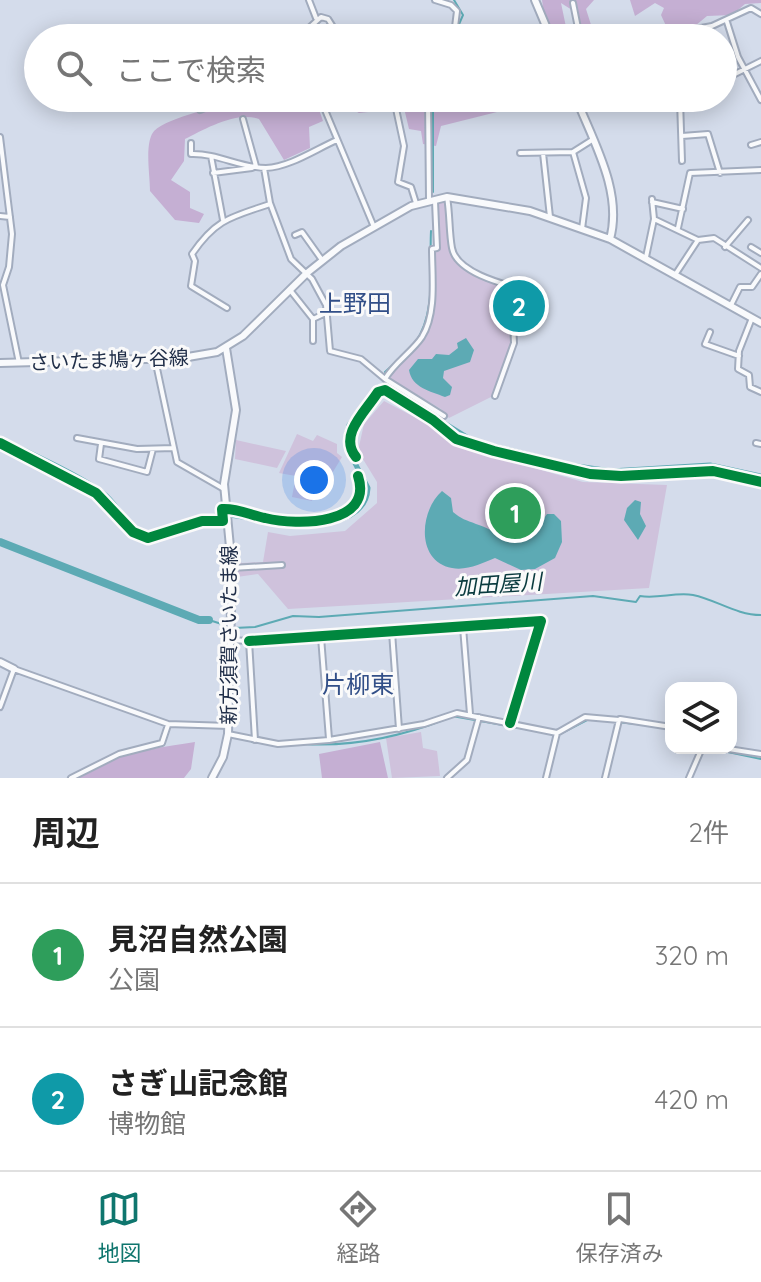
<!DOCTYPE html>
<html lang="ja">
<head>
<meta charset="utf-8">
<style>
  :root { --surface:#fff; --page:#f6f6f6; --text:#222; --muted:#767676; --line:#e0e0e0; --accent:#0f766e }
  body { margin:0; font-family:Quicksand,"Noto Sans JP",sans-serif; background:var(--page); color:var(--text) }
  .controls { position:absolute; right:24px; bottom:24px; display:grid; overflow:hidden; border-radius:16px; box-shadow:0 4px 20px #0003 }
  .controls button { width:72px; height:72px; display:grid; place-items:center; padding:0; border:0; border-bottom:2px solid var(--line); background:var(--surface); color:var(--text); font:40px sans-serif }
  .you { position:absolute; left:314px; top:480px; width:28px; height:28px; margin:-20px; border:6px solid #fff; border-radius:50%; background:#1a73e8; box-shadow:0 0 0 12px #1a73e833 }
  .badge { display:grid; place-items:center; width:52px; height:52px; border-radius:50%; background:var(--accent); color:#fff; font-size:26px; font-weight:700 }
  .pin { position:absolute; translate:-50% -50%; border:4px solid #fff; box-shadow:0 2px 8px #0006 }
  .list { margin:0; padding:0; list-style:none }
  h2 { display:flex; justify-content:space-between; align-items:center; height:104px; margin:0; padding:0 32px; font-size:34px }
  h2 small { font-size:26px; font-weight:400; color:var(--muted) }
  .list li { display:grid; grid-template-columns:52px 1fr auto; gap:24px; align-items:center; box-sizing:border-box; height:144px; padding:0 32px; border-top:2px solid var(--line) }
  .list b { display:block; font-size:30px; white-space:nowrap }
  .list p { margin:0; font-size:26px; white-space:nowrap; color:var(--muted) }
  .list em { font-size:26px; font-style:normal; color:var(--muted) }
  .icon { flex:none; width:44px; height:44px; fill:none; stroke:currentColor; stroke-width:2; stroke-linecap:round; stroke-linejoin:round }
  .map { position:relative; flex:none; width:761px; height:778px; overflow:hidden }
  .search { position:absolute; background:var(--surface); box-shadow:0 4px 20px #0003; left:24px; right:24px; top:24px; height:88px; display:flex; align-items:center; gap:20px; box-sizing:border-box; padding:0 28px; border-radius:44px; color:var(--muted); font-size:30px }
  .sheet { height:392px; background:var(--surface) }
  nav { display:flex; justify-content:space-around; align-items:center; box-sizing:border-box; height:112px; border-top:2px solid var(--line); background:var(--surface); font-size:22px; color:var(--muted) }
  nav a { display:grid; justify-items:center; gap:4px }
  nav .on { color:var(--accent) }
  .map>svg:first-child { display:block }
</style>
</head>
<body>
<div class="map">
<svg width="761" height="778" viewBox="0 0 761 778">
  <rect width="100%" height="100%" fill="#d4dceb"/>
  <path fill="#cfc2dc" d="M445 199C449 216 445 234 450 250 457 277 513 290 537 295L536 314 517 316 512 321 511 352 493 396 449 418 441 409 390 379 389 375C435 327 433 318 433 253L438 248 436 202Z
    M384 401 439 430 451 444 583 482 667 485 649 588 288 609 258 574 237 577 236 559 242 563 263 562 268 532 290 536 345 531 377 503V482L358 451 364 424Z
    M297 434 313 441 317 435 337 444V453L342 457 328 480 315 479 312 501 292 497 296 476 279 473Z
    M236 440 286 451 277 468 235 459Z
    M421 732 423 748 437 751 440 776 392 778 386 738Z"/>
  <path fill="#c5afd3" d="M542 0H594L586 9 592 28 588 35 579 37 572 10 561 3 566 27 551 30 545 21Z
    M630 0H761V3L745 4 732 15 707 16 695 26 667 28 661 15 664 8 655 3 635 16Z
    M233 98C260 98 290 104 315 98L323 121 309 127 310 148 284 160 259 119C236 111 205 129 185 139L184 161 171 180 190 192V208L204 214 199 223 175 220 150 191C150 175 145 148 152 134 161 118 215 110 233 98Z
    M343 98H445L444 103 455 102 456 98 498 100 497 112 441 126 436 146 423 144 421 131 409 129 404 108 359 113 342 104Z
    M195 742 191 769 184 778H76C107 754 158 748 195 742Z
    M380 742 388 778H322L319 754Z"/>
  <path fill="#5daab4" d="M466 338 474 350 470 362 444 371 443 378 452 387 450 395 445 397C430 391 412 388 409 370L418 359H432L436 354 449 355 458 348 457 343Z
    M442 491 451 498 453 512C461 519 466 520 476 524 506 534 496 542 533 534L547 514H554L561 521 562 542 555 558 535 569 521 570 495 558C482 563 467 571 452 568 415 561 420 510 442 491Z
    M635 500 641 502 640 514 646 526 638 540 624 520 627 508Z"/>
  <g fill="none" stroke-linecap="round" stroke-linejoin="round">
    <path stroke="#5daab4" stroke-width="2" d="M453 38 463 15 454 0
      M433 98V192
      M230 101 234 98
      M415 343C437 312 429 267 431 231
      M385 372 396 362
      M209 620 228 626
      M234 628 255 627 293 616 319 617 593 596 636 602 640 596C658 599 675 592 693 595 717 600 736 615 761 615
      M226 661V626
      M225 710V688
      M452 716 548 733
      M665 728 671 731
      M558 735 589 719 655 726
      M252 742 294 745
      M304 744C354 747 400 737 446 719
      M709 748 761 759"/>
    <path stroke="#5daab4" stroke-width="5" d="M0 439C25 450 83 477 103 493 117 503 124 524 141 532 157 539 201 516 223 515 242 514 258 522 276 524 305 528 366 527 368 488L346 446V437L349 425 378 387 384 386 473 441 570 465 611 471 710 465 761 476"/>
    <path stroke="#5daab4" stroke-width="8" d="M0 542 199 620H209"/>
    <defs>
      <path id="street" d="M309 0 316 18
        M435 0 451 5 457 11 455 27 447 38
        M573 3 578 28 587 38
        M727 22 738 57 761 100
        M550 35 578 28
        M298 38 321 17 328 19 340 38
        M645 38 712 26 751 8 761 14
        M723 80 761 61
        M320 98 374 227
        M428 98 429 200
        M594 98 595 107
        M680 100 682 161
        M323 104 340 98
        M395 104 404 146 398 182 411 187 416 203
        M580 107H622L688 98
        M200 110 229 98
        M243 119 256 166
        M682 136 708 134 720 173
        M0 137 12 234 9 267 3 285 19 363
        M191 143V154C217 153 241 168 266 168 290 167 316 149 337 140
        M751 145 761 142
        M573 152 586 198 582 229
        M520 153 573 152 592 140
        M543 153 550 217
        M211 156 223 220
        M264 168 270 203 291 259 312 279 326 305 330 351 361 359 385 379
        M213 173 252 168
        M447 197C450 214 449 232 452 248 457 276 516 287 539 294L538 317 517 319 513 323 514 343 495 396
        M435 201 437 248 432 249C432 276 437 313 422 337 412 352 394 363 385 379L444 416
        M652 202 683 209
        M0 216 10 217
        M654 219 698 240 714 238 761 268
        M678 228 690 173 761 170
        M295 235 302 232 322 260
        M725 247 748 220
        M751 247 761 253
        M646 257 654 219 652 199
        M675 275 698 240
        M290 290 313 319V341
        M731 305 740 287H752L761 274
        M227 308 191 286 195 261 192 254C216 219 231 217 270 204
        M752 318 739 351 738 369 749 375 750 387 761 392
        M313 319 328 312
        M710 332 705 344 739 356
        M155 359 177 462 224 489
        M77 438 137 449 174 448
        M756 443 761 444
        M101 444 99 459 147 472 153 449
        M749 478V476
        M232 568 282 565
        M463 627 470 714
        M392 632 399 729
        M321 637 329 739
        M230 640 249 641 255 740
        M249 641 541 621 510 723
        M0 707 14 669 168 724 229 726
        M620 719 671 727
        M228 734 278 744 329 740 424 724 457 713 557 733
        M722 748 761 754
        M71 778 119 754 162 743 168 725
        M447 778 467 760 479 717
        M546 778 557 733 585 717 619 720 605 778
        M689 778 702 748"/>
      <path id="secondary" d="M535 0 551 38
        M576 98C593 141 623 192 610 239
        M0 363 182 358 217 352 243 336 307 273 341 246 411 206 447 197 530 211 610 239 761 323
        M0 662 14 669
        M212 778 223 757 228 734 232 568 224 484 236 410 226 348"/>
    </defs>
    <use href="#street" stroke="#a2acbe" stroke-width="8"/>
    <use href="#secondary" stroke="#a2acbe" stroke-width="10"/>
    <use href="#street" stroke="#f9fafc" stroke-width="4"/>
    <use href="#secondary" stroke="#f9fafc" stroke-width="6"/>
    <defs>
      <path id="cycleway" d="M0 443 96 493 133 532 148 538 202 521H223L222 509C238 508 250 515 265 518 298 526 374 525 358 476
        M356 457C338 435 366 411 378 392L385 390 433 420 456 439 494 451 590 474 621 476 713 471 761 482
        M249 641 541 621 510 723"/>
    </defs>
    <use href="#cycleway" stroke="#fafafa" stroke-width="15"/>
    <use href="#cycleway" stroke="#00873e" stroke-width="10"/>
  </g>
  <g text-anchor="middle" stroke-width="6" stroke-linejoin="round" paint-order="stroke">
    <g font-size="20" fill="#212f49" stroke="#fafafa">
      <text transform="translate(109 360) rotate(-2)" y="7">さいたま鳩ヶ谷線</text>
      <text transform="translate(229 635) rotate(-90)" y="7">新方須賀さいたま線</text>
    </g>
    <g font-size="22" font-style="italic" fill="#0a3a3e" stroke="#fafafa">
      <text transform="translate(498 584) rotate(-4)" y="8">加田屋川</text>
    </g>
    <g font-size="24" fill="#324f88" stroke="#fafafa">
      <text x="355" y="312">上野田</text>
      <text x="358" y="693">片柳東</text>
    </g>
  </g>
</svg>
<div class="controls">
<button><svg class="icon" aria-label="layers" viewBox="0 0 24 24"><path d="M12 4l9 5-9 5-9-5zM3 14l9 5 9-5"/></svg></button>
</div>
<div class="you"></div>
<div class="pin badge" style="left:515px;top:513px;background:#2e9e5b">1</div>
<div class="pin badge" style="left:519px;top:306px;background:#0f9aa8">2</div>
<div class="search"><svg class="icon" aria-label="search" viewBox="0 0 24 24"><circle cx="10" cy="10" r="6"/><path d="M15 15l6 6"/></svg>ここで検索</div>
</div>
<section class="sheet">
<h2>周辺<small>2件</small></h2>
<ul class="list">
<li><span class="badge" style="background:#2e9e5b">1</span><div><b>見沼自然公園</b><p>公園</p></div><em>320 m</em></li>
<li><span class="badge" style="background:#0f9aa8">2</span><div><b>さぎ山記念館</b><p>博物館</p></div><em>420 m</em></li>
</ul>
</section>
<nav>
<a class="on"><svg class="icon" aria-label="map" viewBox="0 0 24 24"><path d="M3 6l6-2 6 2 6-2v14l-6 2-6-2-6 2zM9 4v14M15 6v14"/></svg>地図</a>
<a><svg class="icon" aria-label="directions" viewBox="0 0 24 24"><path d="M12 3l9 9-9 9-9-9zM9 14v-3h6M13 9l2 2-2 2"/></svg>経路</a>
<a><svg class="icon" aria-label="saved" viewBox="0 0 24 24"><path d="M7 4h10v16l-5-4-5 4z"/></svg>保存済み</a>
</nav>
</body>
</html>
